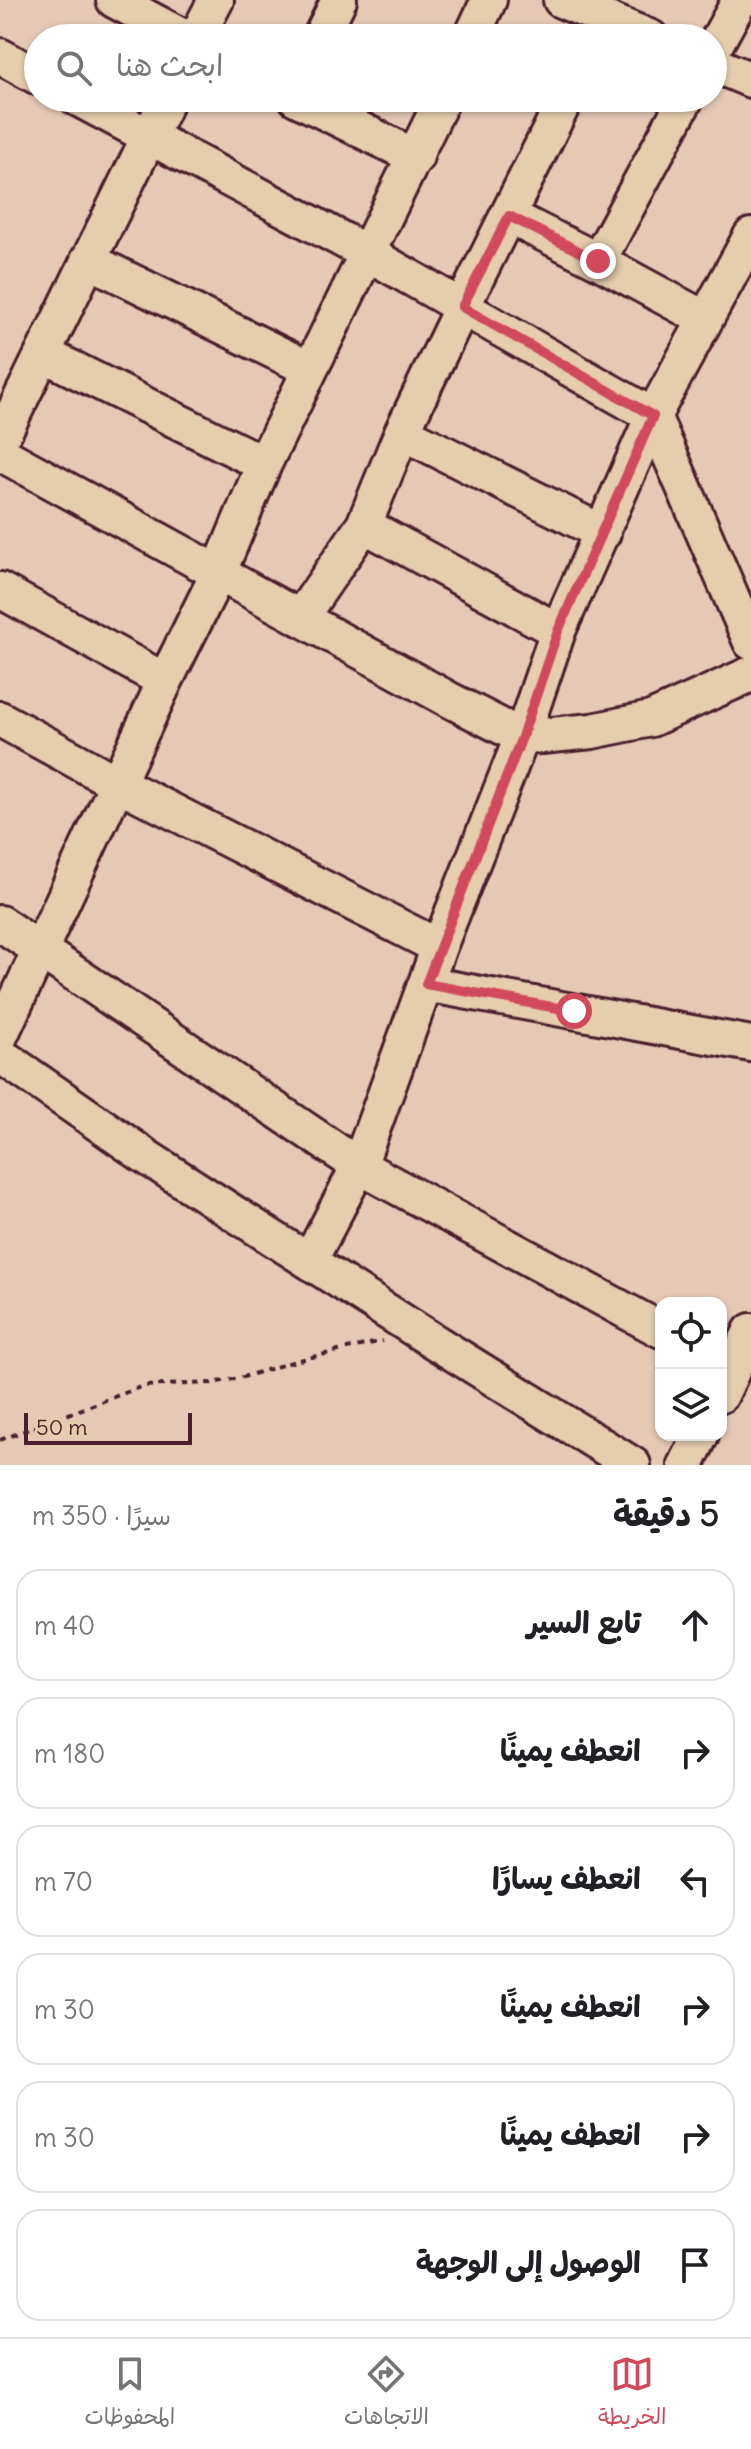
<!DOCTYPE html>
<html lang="ar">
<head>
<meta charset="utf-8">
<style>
  :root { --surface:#fff; --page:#f6f6f6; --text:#202124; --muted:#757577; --line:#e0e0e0; --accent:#d1495b }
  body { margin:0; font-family:Delius,"Playpen Sans Arabic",sans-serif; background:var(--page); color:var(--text); direction:rtl }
  .controls { position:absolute; right:24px; bottom:24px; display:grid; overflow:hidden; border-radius:16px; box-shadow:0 2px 6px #0004 }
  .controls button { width:72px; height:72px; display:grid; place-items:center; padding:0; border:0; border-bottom:2px solid var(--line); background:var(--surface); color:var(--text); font:40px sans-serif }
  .scale { position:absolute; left:24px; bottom:20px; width:168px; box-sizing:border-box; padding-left:8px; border:4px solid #4a1f2b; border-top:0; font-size:22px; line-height:28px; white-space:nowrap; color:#4a1f2b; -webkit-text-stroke:6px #e5cdad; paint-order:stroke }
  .stop { position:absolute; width:24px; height:24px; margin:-18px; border:6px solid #d1495b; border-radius:50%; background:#fff }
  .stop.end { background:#d1495b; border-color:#fff; box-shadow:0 2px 8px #0008 }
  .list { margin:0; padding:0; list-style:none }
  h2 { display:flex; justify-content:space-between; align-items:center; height:104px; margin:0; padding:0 32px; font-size:34px }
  h2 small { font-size:26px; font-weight:400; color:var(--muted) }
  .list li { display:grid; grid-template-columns:52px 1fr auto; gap:24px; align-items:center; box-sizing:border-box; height:112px; margin:0 16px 16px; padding:0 16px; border:2px solid var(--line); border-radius:24px }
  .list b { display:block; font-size:30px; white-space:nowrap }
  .list em { font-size:26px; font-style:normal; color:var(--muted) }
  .icon { flex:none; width:44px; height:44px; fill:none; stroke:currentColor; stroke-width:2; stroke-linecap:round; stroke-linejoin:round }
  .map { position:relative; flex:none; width:751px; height:1465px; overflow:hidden; direction:ltr }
  .search { position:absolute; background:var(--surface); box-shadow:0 2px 6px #0004; left:24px; right:24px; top:24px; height:88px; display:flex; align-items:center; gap:20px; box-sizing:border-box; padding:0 28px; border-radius:44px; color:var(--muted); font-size:30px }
  .sheet { height:872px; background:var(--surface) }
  nav { display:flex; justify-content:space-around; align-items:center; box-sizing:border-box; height:112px; border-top:2px solid var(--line); background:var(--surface); font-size:22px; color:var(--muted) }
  nav a { display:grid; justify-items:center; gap:4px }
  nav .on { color:var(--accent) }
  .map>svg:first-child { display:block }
</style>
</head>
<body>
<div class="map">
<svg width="751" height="1465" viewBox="0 0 751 1465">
  <rect width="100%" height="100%" fill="#e6c9b5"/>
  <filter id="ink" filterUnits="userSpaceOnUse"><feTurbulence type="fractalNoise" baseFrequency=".0125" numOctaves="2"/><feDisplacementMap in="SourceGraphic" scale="16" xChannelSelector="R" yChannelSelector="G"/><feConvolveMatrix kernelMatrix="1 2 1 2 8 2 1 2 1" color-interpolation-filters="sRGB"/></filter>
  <g filter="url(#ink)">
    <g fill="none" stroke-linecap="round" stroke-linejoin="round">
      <defs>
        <path id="minor" d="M114 0 185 38
          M561 0 651 38
          M196 38 216 0
          M320 38 339 0
          M471 38 489 0
          M713 49 740 0
          M0 56 38 77
          M713 64 751 80
          M77 98 369 254 653 416 751 642
          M296 98 416 157
          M509 216 598 261 705 319
          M88 260 310 369
          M598 261 686 98
          M43 354 264 464
          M402 432 603 533
          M0 441 168 98
          M0 453 448 699 522 737 542 736 592 731 651 719 751 674
          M364 525 558 631
          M0 590 165 681
          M300 618 364 525 402 432 462 307 566 98
          M0 719 117 783 439 947
          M0 923 359 1166 661 1330
          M426 984 751 1044
          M0 1036 165 681 218 574 264 464 443 98
          M0 1055 145 1156 419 1332 633 1465
          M310 1260 359 1166 439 947 522 737 558 631 653 416 751 236
          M721 1395 751 1331
          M686 1465 701 1435"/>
      </defs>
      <use href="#minor" stroke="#4a1f2b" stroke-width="40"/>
      <path stroke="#4a1f2b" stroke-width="4" stroke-dasharray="6 6" stroke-linecap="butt" d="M0 1440 143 1386 212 1383 240 1378 295 1361 382 1341"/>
      <use href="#minor" stroke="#e5cdad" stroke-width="34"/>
    </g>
  </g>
  <g fill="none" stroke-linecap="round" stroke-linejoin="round" filter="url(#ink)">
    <path stroke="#d1495b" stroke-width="10" d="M574 1011 426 984 522 737 558 631 653 416 462 307 509 216 598 261"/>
  </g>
</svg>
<div class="controls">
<button><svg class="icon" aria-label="locate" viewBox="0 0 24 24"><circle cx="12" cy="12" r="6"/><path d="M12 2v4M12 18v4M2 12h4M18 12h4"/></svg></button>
<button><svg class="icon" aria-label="layers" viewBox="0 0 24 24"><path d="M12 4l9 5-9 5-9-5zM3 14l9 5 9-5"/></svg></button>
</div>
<div class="scale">50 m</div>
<div class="stop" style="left:574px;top:1011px"></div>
<div class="stop end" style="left:598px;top:261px"></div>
<div class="search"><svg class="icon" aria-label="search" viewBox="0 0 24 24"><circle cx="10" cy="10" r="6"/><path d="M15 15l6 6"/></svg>ابحث هنا</div>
</div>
<section class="sheet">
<h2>5 دقيقة<small>سيرًا · 350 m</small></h2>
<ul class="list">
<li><svg class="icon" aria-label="ahead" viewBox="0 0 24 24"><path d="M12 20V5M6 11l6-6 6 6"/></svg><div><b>تابع السير</b></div><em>40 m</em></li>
<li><svg class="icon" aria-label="right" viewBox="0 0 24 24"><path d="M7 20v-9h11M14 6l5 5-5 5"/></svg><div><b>انعطف يمينًا</b></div><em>180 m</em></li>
<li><svg class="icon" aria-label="left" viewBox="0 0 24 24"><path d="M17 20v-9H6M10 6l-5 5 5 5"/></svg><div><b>انعطف يسارًا</b></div><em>70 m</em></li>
<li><svg class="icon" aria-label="right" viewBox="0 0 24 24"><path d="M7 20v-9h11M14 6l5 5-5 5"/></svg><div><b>انعطف يمينًا</b></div><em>30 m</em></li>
<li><svg class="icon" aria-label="right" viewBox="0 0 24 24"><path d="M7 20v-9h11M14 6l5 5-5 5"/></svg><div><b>انعطف يمينًا</b></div><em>30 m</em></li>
<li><svg class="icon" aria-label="arrive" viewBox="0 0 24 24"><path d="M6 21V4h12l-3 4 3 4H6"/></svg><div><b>الوصول إلى الوجهة</b></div></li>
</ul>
</section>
<nav>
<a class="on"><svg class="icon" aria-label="map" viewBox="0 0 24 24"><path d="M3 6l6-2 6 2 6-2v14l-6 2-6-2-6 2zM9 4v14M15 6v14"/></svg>الخريطة</a>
<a><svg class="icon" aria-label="directions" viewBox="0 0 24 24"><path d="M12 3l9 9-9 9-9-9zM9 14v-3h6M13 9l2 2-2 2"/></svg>الاتجاهات</a>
<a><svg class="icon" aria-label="saved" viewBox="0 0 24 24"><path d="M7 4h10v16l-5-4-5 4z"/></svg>المحفوظات</a>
</nav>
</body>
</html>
